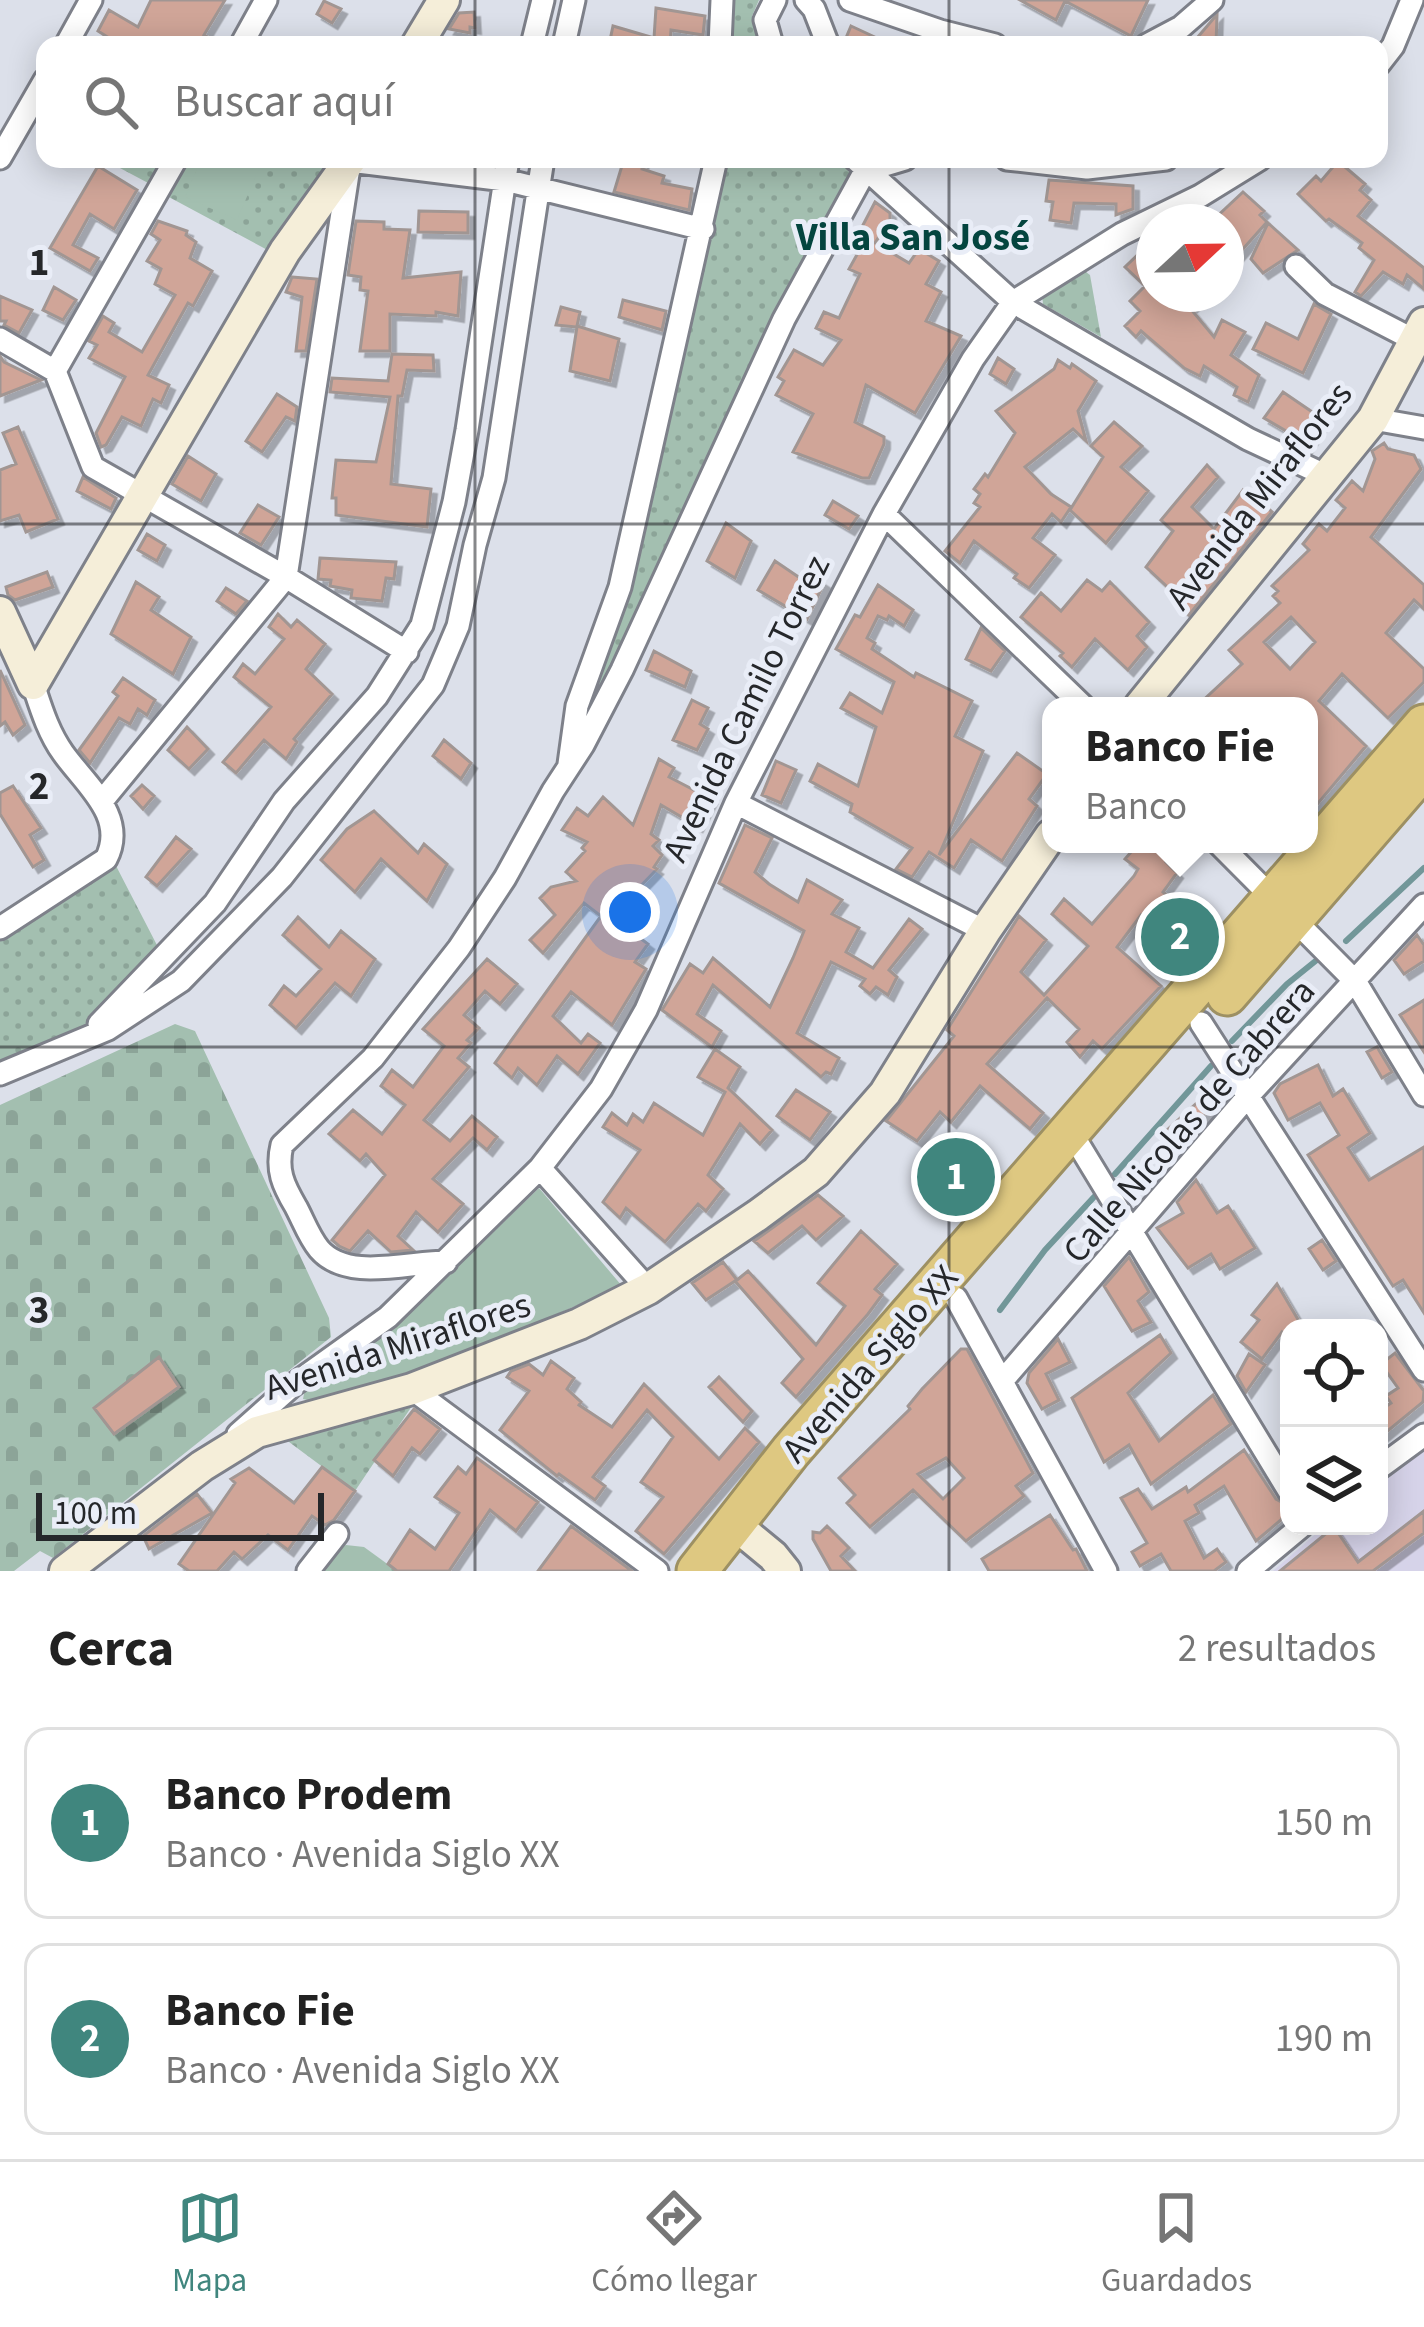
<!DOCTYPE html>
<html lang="es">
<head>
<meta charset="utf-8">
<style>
  :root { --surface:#fff; --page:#f6f6f6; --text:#222; --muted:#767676; --line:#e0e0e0; --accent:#40867e }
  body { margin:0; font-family:"Source Sans 3",sans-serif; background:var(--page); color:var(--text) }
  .controls { position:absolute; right:36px; bottom:36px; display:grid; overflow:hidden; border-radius:24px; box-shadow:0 6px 30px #0003 }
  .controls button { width:108px; height:108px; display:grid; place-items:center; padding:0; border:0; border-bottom:3px solid var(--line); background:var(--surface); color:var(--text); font:60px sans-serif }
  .compass { position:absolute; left:1136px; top:204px; width:108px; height:108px; border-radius:50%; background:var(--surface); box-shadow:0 6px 30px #0003; rotate:68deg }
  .scale { position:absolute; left:36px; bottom:30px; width:288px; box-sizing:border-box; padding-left:12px; border:6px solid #25272a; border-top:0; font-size:33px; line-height:42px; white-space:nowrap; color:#25272a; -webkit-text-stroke:9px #e9edf7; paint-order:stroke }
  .you { position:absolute; left:630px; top:912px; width:42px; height:42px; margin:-30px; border:9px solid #fff; border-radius:50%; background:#1a73e8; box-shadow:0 0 0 18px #1a73e833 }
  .badge { display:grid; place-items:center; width:78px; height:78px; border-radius:50%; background:var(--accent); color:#fff; font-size:39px; font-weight:700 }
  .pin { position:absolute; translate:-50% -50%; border:6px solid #fff; box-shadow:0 3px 12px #0006 }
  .popup { position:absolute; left:1042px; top:697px; width:276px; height:156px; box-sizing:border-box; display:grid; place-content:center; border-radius:24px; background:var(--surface); filter:drop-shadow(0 3px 9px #0005); font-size:39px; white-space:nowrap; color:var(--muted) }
  .popup b { font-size:45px; color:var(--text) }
  .popup::after { content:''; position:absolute; left:50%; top:100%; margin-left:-24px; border:24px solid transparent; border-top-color:var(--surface) }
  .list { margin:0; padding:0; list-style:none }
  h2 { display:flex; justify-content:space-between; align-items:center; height:156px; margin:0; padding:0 48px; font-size:51px }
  h2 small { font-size:39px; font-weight:400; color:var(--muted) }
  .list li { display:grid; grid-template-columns:78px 1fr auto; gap:36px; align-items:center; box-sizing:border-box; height:192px; margin:0 24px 24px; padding:0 24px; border:3px solid var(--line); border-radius:24px }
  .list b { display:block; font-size:45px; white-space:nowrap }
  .list p { margin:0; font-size:39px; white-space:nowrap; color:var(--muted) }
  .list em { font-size:39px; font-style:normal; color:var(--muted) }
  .icon { flex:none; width:66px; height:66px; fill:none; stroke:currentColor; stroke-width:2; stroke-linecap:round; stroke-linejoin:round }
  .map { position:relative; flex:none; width:1424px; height:1571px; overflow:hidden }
  .search { position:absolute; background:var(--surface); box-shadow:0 6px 30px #0003; left:36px; right:36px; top:36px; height:132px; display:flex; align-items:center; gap:30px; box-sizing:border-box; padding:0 42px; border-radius:24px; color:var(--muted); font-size:45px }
  .sheet { height:588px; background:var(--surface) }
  nav { display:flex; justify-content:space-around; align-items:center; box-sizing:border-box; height:168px; border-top:3px solid var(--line); background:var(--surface); font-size:33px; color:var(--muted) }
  nav a { display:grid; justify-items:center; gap:6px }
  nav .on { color:var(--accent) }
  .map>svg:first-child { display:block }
</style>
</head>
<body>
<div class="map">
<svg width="1424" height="1571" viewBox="0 0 1424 1571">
  <defs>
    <pattern id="grass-dots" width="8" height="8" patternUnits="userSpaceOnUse" patternTransform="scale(3)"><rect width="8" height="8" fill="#a3bfb0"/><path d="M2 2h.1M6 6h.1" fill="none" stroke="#8ca498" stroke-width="1.8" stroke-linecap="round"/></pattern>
    <pattern id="cemetery-stones" width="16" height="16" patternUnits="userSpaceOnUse" patternTransform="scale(3)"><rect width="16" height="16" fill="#a3bfb0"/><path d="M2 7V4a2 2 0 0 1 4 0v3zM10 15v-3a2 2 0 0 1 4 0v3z" fill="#8ca498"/></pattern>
    <filter id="shadow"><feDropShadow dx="5.5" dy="5.5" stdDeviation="0" flood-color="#0004"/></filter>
  </defs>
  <rect width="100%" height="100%" fill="#dce0ea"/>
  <path fill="#d6d3e9" d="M1424 1451V1571H1273L1325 1526H1379V1485Z"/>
  <path fill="url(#grass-dots)" d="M728 0H759L752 16 762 45H727Z
    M103 159H164L150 184Z
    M188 159H330L331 160 273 253 167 196Z
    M726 159H845L850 175 794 276 607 673 582 715C636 531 691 348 726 159Z
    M1082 269 1090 275 1101 337 1043 304 1042 294Z
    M113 860 160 951 80 1032 0 1066V941L47 912Z
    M412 1406 355 1491 281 1436 395 1407Z"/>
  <path fill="url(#cemetery-stones)" d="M175 1024 195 1031 329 1318 331 1337 53 1558 40 1551 14 1571H0V1105Z"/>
  <path fill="#a3bfb0" d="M201 159H263L237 220 185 197Z
    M539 1188 622 1286 417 1374 312 1401 303 1399 305 1389 407 1315Z
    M346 1545 364 1547 397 1571H320L338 1548Z"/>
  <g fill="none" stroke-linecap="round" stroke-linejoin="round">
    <path stroke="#729799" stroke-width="6" d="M1346 941 1424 868
      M1232 1041 1287 984 1318 959
      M1115 1174 1211 1066
      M1000 1310 1045 1250 1094 1197"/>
  </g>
  <path fill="#d0a598" stroke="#a19693" stroke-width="3" fill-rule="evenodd" filter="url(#shadow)" d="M151 0H225L204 35 221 45H120L98 31 109 10 138 27Z
    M1020 0H1148L1131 36 1065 1 1056 20Z
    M324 1 341 9 332 23 317 14Z
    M656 8 705 16 703 35 671 30 670 45H609L613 26 654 38Z
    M474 12 475 28 470 27V33L449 29 459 13Z
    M1217 15 1216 45H1191L1214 18Z
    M851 26 892 45H843Z
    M624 159H643L642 169 664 176 662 183 692 189 689 210 614 192Z
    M1338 161 1365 184 1360 190 1371 200 1358 216 1424 268V289L1407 275 1403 284 1383 272 1361 296 1355 292 1374 260 1359 248 1362 243 1329 219 1326 221 1298 194 1316 176 1321 181Z
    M98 166 137 190 114 229 90 214 73 245 98 258 90 271 50 248Z
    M1049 180 1133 186V209L1116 215V204L1074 203 1071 223 1050 220 1053 202 1046 201Z
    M1243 192 1264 211 1260 215 1267 222 1226 268V222H1211Z
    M875 202 890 213V219L875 243 909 263 919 249 939 261 926 284 941 292 926 321 961 336 915 413 866 385 855 422 884 437V444L869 478H862L793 452 813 414 776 395 784 381 778 377 794 350 823 365 841 340 816 328 824 312 839 318 860 274 849 269 859 251 851 248Z
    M419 211 468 212V233L418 232Z
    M158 221 187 231 186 235 196 242 190 258 212 271 193 306 188 303 148 375 169 385 161 403 153 399 141 426 122 417 106 445 101 447 96 433 125 377 89 358 97 345 89 341 103 316 114 323 109 332 142 352 175 295 155 284 161 269 147 261 160 240 151 234Z
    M356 221 384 222V229L410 230 403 278 461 272 458 316 436 312V316L390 314V351H360L368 291 360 290 361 277 348 275Z
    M1268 223 1298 250 1263 273 1251 259Z
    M1154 239V294H1203L1190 308 1214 337 1222 320 1245 332 1231 355 1259 375 1248 402 1234 395 1237 387 1204 366 1200 376 1184 368 1141 331 1136 337 1125 326 1140 311 1130 301 1145 286 1125 267Z
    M292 277 317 279 306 351H296L302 297 286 292Z
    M54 287 76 300 63 320 43 310Z
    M0 296 32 310 19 333 4 325 6 321H0Z
    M623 300 666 311 662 330 619 317Z
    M1314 304 1331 314 1303 373 1253 349 1266 323 1298 339Z
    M561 307 580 312 577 326 619 339 610 381 570 371 577 327 556 325Z
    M392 354 433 355 434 371 407 370 402 396H398L391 484 431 489 427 527 336 515V498H332L336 460 376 462 390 397 330 392 332 378 388 381Z
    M0 356 4 362 41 380 0 396Z
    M998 358 1014 369 1006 384 990 374Z
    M1058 360 1070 368 1072 364 1096 381 1078 411 1086 441 1073 429 1025 467 1051 494 1071 507 1061 522 1052 514 1033 538 1055 555 1029 588 1014 578 1017 574 974 541 960 563 945 551 980 507 974 503 980 494 974 489 985 474 988 477 1015 433 996 411 1054 369Z
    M1283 392 1324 420 1305 449 1289 442 1293 435 1264 418Z
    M277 394 297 407 295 421 286 417 262 452 246 441Z
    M1114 422 1142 446 1121 467 1148 491 1106 543 1070 510 1103 457 1091 446Z
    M18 427 58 519 26 532 19 515 0 521V470L16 464 3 433Z
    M1384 443 1388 449 1414 455 1421 469 1371 537 1424 585V609L1414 600 1386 633 1424 669V682L1388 718 1342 674 1319 701 1366 746 1309 814V706H1197L1242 664 1229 650 1280 603 1273 596 1278 591 1272 586 1309 550 1303 544 1319 524 1327 531 1345 508 1336 500 1352 481 1363 491 1375 459 1372 451ZM1291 617 1315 642 1290 669 1264 642Z
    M188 456 216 474 201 501 172 484Z
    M1207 465 1218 477 1192 507 1214 529 1243 490 1258 506 1261 502 1272 512 1189 615 1174 602 1178 597 1146 567 1173 531 1161 520Z
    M83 477 116 498 111 509 77 491Z
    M833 501 858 516 849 529 825 515Z
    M258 505 279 517 261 545 240 533Z
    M726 523 751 541 735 578 707 561Z
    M147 534 165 545 157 561 138 550Z
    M320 558 396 562 394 579 386 578 382 601 351 598 352 590 330 586 331 580 318 579Z
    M775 561 803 580 807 572 824 583 807 619 758 590Z
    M47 572 53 587 15 600 8 595 6 587Z
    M1087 580 1102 591 1110 582 1149 622 1137 636 1147 647 1128 670 1095 639 1072 667 1060 656 1063 653 1021 617 1041 593 1061 611Z
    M136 582 159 597 151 610 191 637 173 674 111 634Z
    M878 585 913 610 904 626 889 616 887 620 878 616 867 638 875 643 872 649 914 677 916 673 972 701 955 736 983 751 939 855 1017 753 1047 774 1029 799 1037 806 1002 861 971 840 954 868 929 852 912 877 896 869 912 848 850 812 852 804 810 781 818 764 858 786 876 727 841 708 850 693 882 713 894 682 836 649 855 615 860 617Z
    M226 588 247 601 236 614 217 601Z
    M278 614 291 627 297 620 325 644 306 669 332 694 294 739 297 742 286 759 264 740 236 773 223 762 271 707 234 677 243 664 255 674 284 639 269 627Z
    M981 628 1005 651 991 671 966 659Z
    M654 651 691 671 685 687 646 670Z
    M0 670 25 725 13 735 5 722 0 726Z
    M123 678 155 700 147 715 138 709 130 724 119 718 90 763 79 750 118 696 113 692Z
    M692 700 708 708 700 724 708 729 697 750 673 740Z
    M187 727 208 749 189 769 168 750Z
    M444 740 471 763 461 779 433 756Z
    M659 759 674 768 669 777 711 799 697 826 661 805 651 834 659 840 653 846 662 855 654 867 657 869 634 893 616 920 648 944 635 962 646 969 612 1025 571 992 553 1016 581 1043 588 1034 600 1043 578 1074 557 1056 537 1085 518 1068 512 1078 495 1063 601 916 584 903 543 953 530 940 555 915 540 898 551 887 576 881 566 872 585 851 582 848 587 842 562 830 577 808 588 816 603 797 633 825Z
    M776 761 796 770 781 803 762 795Z
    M142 785 154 796 143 809 131 796Z
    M13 786 41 828 30 835 44 860 33 867 0 814V793Z
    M374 811 418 853 424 844 447 864 427 901 381 859 355 892 321 860 347 829Z
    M745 825 772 838 755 872 769 884 798 902 807 880 842 900 832 914 859 928 846 952 873 968 909 919 922 929 889 970 897 977 888 995 876 987 870 994 860 986 865 979 831 962 797 1033 839 1058 831 1074 826 1072 821 1077 713 985 697 1014 721 1031 712 1047 662 1010 690 964 703 973 713 958 770 1007 793 958 804 931 719 883Z
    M176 837 191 849 157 886 146 877Z
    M1138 844 1152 851 1157 844H1182L1166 862 1177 873 1163 892 1207 930 1185 956 1141 915 1117 947 1161 986 1102 1049 1093 1041 1080 1057 1067 1042 1079 1029 1047 998 987 1064 1043 1113 1030 1129 980 1086 951 1122 940 1112 917 1141 886 1121 954 1036 947 1030 1019 916 1046 940 1021 972 1044 995 1088 946 1052 914 1064 899 1092 924 1134 876 1138 869 1125 859Z
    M298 917 329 947 341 931 375 959 351 996 335 983 296 1028 270 1005 284 986 296 996 321 969 283 935Z
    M1417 935 1424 945V961L1404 974 1394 960Z
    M487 959 517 984 500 1004 485 991 464 1015 479 1028 467 1040 471 1043 458 1058 469 1067 424 1120 450 1141 472 1116 497 1137 487 1150 473 1138 433 1179 463 1204 438 1232 416 1212 398 1236 413 1250 391 1252 368 1231 350 1251 339 1246 332 1240 385 1175 366 1154 360 1161 329 1134 353 1110 382 1134 405 1105 381 1086 392 1070 413 1087 444 1046 423 1029Z
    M1424 1000V1052L1400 1015Z
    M1377 1047 1392 1072 1382 1078 1367 1052Z
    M715 1049 740 1067 728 1088 772 1130 760 1144 740 1124 708 1175 723 1189 706 1211 698 1204 665 1242 626 1208 620 1218 603 1202 640 1150 603 1127 612 1113 627 1125 633 1114 643 1122 654 1103 703 1135 725 1092 698 1077Z
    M1318 1065 1333 1096 1343 1089 1370 1133 1348 1148 1369 1180 1424 1147V1313L1403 1280 1393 1286 1308 1155 1339 1135 1320 1103 1288 1120 1274 1093 1280 1084Z
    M796 1090 830 1112 810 1140 777 1116Z
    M1211 1090 1220 1103 1198 1119 1202 1126 1189 1142 1182 1131 1171 1139 1165 1132Z
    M1196 1180 1217 1213 1228 1206 1255 1248 1220 1269 1211 1254 1188 1268 1157 1228 1183 1213 1177 1202Z
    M818 1195 843 1216 816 1240 802 1226 768 1253 754 1241Z
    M861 1231 897 1264 875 1289 882 1295 868 1314 796 1397 782 1383 803 1359 735 1281 706 1300 692 1283 723 1262 737 1280 748 1271 816 1345 845 1306 818 1283Z
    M1322 1240 1336 1261 1323 1270 1309 1249Z
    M1129 1257 1149 1292 1138 1301 1151 1322 1132 1331 1104 1286Z
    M1277 1284 1303 1328H1289V1338L1282 1332 1262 1359 1241 1342 1259 1320 1252 1315Z
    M1160 1335 1171 1353 1128 1393 1159 1441 1213 1395 1231 1424 1151 1484 1129 1445 1104 1462 1072 1398Z
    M1058 1339 1070 1362 1046 1374 1059 1400 1042 1409 1027 1383 1029 1373Z
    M961 1349H967L1033 1473 1016 1486 1024 1496 966 1541 913 1490 870 1527 847 1503 855 1495 839 1478 910 1409 908 1406 922 1389ZM946 1458 964 1478 943 1499 918 1474Z
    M1395 1353 1424 1391 1423 1402 1379 1438V1411L1391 1403 1386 1396 1398 1388 1381 1364Z
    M1249 1354 1265 1365 1246 1392 1237 1376Z
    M159 1357 179 1387 114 1434 94 1408Z
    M551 1361 574 1378 567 1389 581 1402 579 1405 612 1427 644 1384 719 1459 745 1428 759 1442 664 1554 636 1531 663 1497 641 1482 673 1437 647 1410 593 1477 605 1486 595 1500 559 1474 557 1476 500 1430 529 1391 507 1377 511 1371 529 1364 543 1375Z
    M719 1377 752 1411 743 1422 709 1387Z
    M414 1409 440 1429 420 1454 412 1448 393 1476 374 1460Z
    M1244 1450 1276 1499 1289 1506V1513L1256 1541 1224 1486 1195 1505 1199 1513 1185 1521 1204 1558 1217 1549 1226 1562 1214 1571H1171L1161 1554 1140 1566 1132 1552 1147 1543 1121 1498 1138 1489 1152 1509 1186 1487 1188 1492Z
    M477 1458 538 1502 516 1531 490 1510 449 1571H397L388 1564 410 1530 435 1549 459 1513 435 1497 458 1467 466 1474Z
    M322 1467 355 1491 334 1520 325 1525 312 1516 288 1550 268 1535 242 1559 234 1552 217 1571H189L179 1564 235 1483 231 1479 249 1468 294 1503Z
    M197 1494 212 1513 149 1549 143 1536Z
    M1424 1511V1533L1373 1571H1280L1334 1527 1358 1562Z
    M1050 1515 1073 1550 1076 1549 1087 1571H989L982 1559Z
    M571 1526 632 1571H538Z
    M827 1526 849 1548 841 1556 855 1571H831L813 1539V1532L820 1533Z"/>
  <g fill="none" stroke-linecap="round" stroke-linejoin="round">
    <defs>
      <path id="street" d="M806 0 814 9 828 45
        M850 0 940 31 995 45
        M66 45 91 0
        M241 45 266 0
        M532 45 543 0
        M564 45 574 0
        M720 45 722 0
        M772 45 765 20 775 0
        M1147 45 1181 27 1212 0
        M1379 64 1393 46 1412 0
        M0 158 45 80
        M855 159 1013 302 1248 439 1329 477
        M1007 159 1087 168 1166 159
        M1296 266 1325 294 1416 341
        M0 339 55 371 93 467 286 577 407 652
        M55 371 176 159
        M1373 419 1424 428
        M884 514 1083 706
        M569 764 577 706 620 587 716 159
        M102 801 286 577 350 161 505 180 703 229
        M736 803 985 931
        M1219 844 1355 981 1424 1095
        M0 928 106 859C128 817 85 784 63 753 48 732 41 708 33 684
        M1201 1023 1424 1370
        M99 1024 215 903 284 801 377 696 422 625 454 502 467 430 508 159
        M0 1074 108 1029 181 981 282 877 433 685 458 626 475 545 494 478 543 159
        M1071 1132 1289 1491
        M540 1168 648 1289
        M446 1262C408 1262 347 1282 319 1249 309 1237 303 1220 296 1207 283 1185 276 1170 282 1145L373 1058 459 948 505 878 553 791 583 745 622 670 784 319 865 171 905 159
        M956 1298 1106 1571
        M1003 1380 1249 1095 1424 905
        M412 1389 657 1571
        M238 1434 293 1385 388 1317 540 1168 601 1089 646 1010 736 803 884 514 973 359 1013 302 1122 234 1200 196 1260 159
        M1379 1468 1424 1435
        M308 1571 337 1534
        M1248 1571 1302 1526"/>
      <path id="secondary" d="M417 45 444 0
        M0 612 33 684
        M33 684 285 251 351 159
        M1140 706 1373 419 1424 323
        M733 1523 773 1556 785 1571
        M65 1571 202 1466 257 1432 412 1389 579 1324 648 1289 758 1215 816 1172 885 1093 985 931 1051 835"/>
      <path id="highway" d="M1227 995 1424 768
        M697 1571 791 1451 1424 725"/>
    </defs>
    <use href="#street" stroke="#7e818a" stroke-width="27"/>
    <use href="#secondary" stroke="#7e818a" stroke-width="36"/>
    <use href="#highway" stroke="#9d9063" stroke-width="45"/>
    <use href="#street" stroke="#fff" stroke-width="21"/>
    <use href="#secondary" stroke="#f5eed9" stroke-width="30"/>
    <use href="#highway" stroke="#dec881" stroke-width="39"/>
  </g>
  <path fill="none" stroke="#25272a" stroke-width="3" stroke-opacity="0.55" d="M475 0V45M949 0V45M475 159V1571M949 159V1571M0 524H1424M0 1047H1424"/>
  <g text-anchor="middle" stroke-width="10" stroke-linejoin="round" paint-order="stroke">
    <g font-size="36" fill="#25272a" stroke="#e9edf7">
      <text transform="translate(1258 495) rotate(-52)" y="13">Avenida Miraflores</text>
      <text transform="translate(745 708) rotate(-64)" y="13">Avenida Camilo Torrez</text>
      <text transform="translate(1188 1120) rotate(-49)" y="13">Calle Nicolas de Cabrera</text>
      <text transform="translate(397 1345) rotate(-18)" y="13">Avenida Miraflores</text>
      <text transform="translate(869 1363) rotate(-49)" y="13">Avenida Siglo XX</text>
    </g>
    <g font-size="39" font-weight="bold" fill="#04453f" stroke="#e9edf7">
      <text x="913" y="250">Villa San José</text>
    </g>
  </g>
  <g font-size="39" text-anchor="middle" font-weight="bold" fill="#25272a" stroke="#e9edf7" stroke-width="10" stroke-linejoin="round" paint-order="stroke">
    <text x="39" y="275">1</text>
    <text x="39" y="799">2</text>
    <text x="39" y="1323">3</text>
  </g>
</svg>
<div class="controls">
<button><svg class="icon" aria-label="locate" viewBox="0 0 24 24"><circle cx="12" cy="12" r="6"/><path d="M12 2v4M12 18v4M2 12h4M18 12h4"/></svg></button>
<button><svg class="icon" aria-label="layers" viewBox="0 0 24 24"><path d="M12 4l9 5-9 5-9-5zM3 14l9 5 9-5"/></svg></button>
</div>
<svg class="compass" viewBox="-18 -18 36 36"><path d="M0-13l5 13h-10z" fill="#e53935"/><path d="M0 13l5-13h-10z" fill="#767676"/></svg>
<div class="scale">100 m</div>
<div class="you"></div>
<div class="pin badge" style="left:956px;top:1177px">1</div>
<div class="pin badge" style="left:1180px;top:937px">2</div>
<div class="popup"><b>Banco Fie</b>Banco</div>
<div class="search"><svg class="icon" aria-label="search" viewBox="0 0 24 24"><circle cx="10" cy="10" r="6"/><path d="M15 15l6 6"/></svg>Buscar aquí</div>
</div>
<section class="sheet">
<h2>Cerca<small>2 resultados</small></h2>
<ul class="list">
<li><span class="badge">1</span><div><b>Banco Prodem</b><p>Banco · Avenida Siglo XX</p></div><em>150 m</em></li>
<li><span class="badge">2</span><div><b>Banco Fie</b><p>Banco · Avenida Siglo XX</p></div><em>190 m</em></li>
</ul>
</section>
<nav>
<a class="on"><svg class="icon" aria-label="map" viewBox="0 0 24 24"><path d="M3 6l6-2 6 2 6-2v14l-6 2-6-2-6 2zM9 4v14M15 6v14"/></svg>Mapa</a>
<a><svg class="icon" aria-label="directions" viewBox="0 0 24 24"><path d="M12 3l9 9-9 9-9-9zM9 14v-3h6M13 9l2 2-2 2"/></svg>Cómo llegar</a>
<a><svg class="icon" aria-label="saved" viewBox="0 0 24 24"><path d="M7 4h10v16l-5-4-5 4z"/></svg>Guardados</a>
</nav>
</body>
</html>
